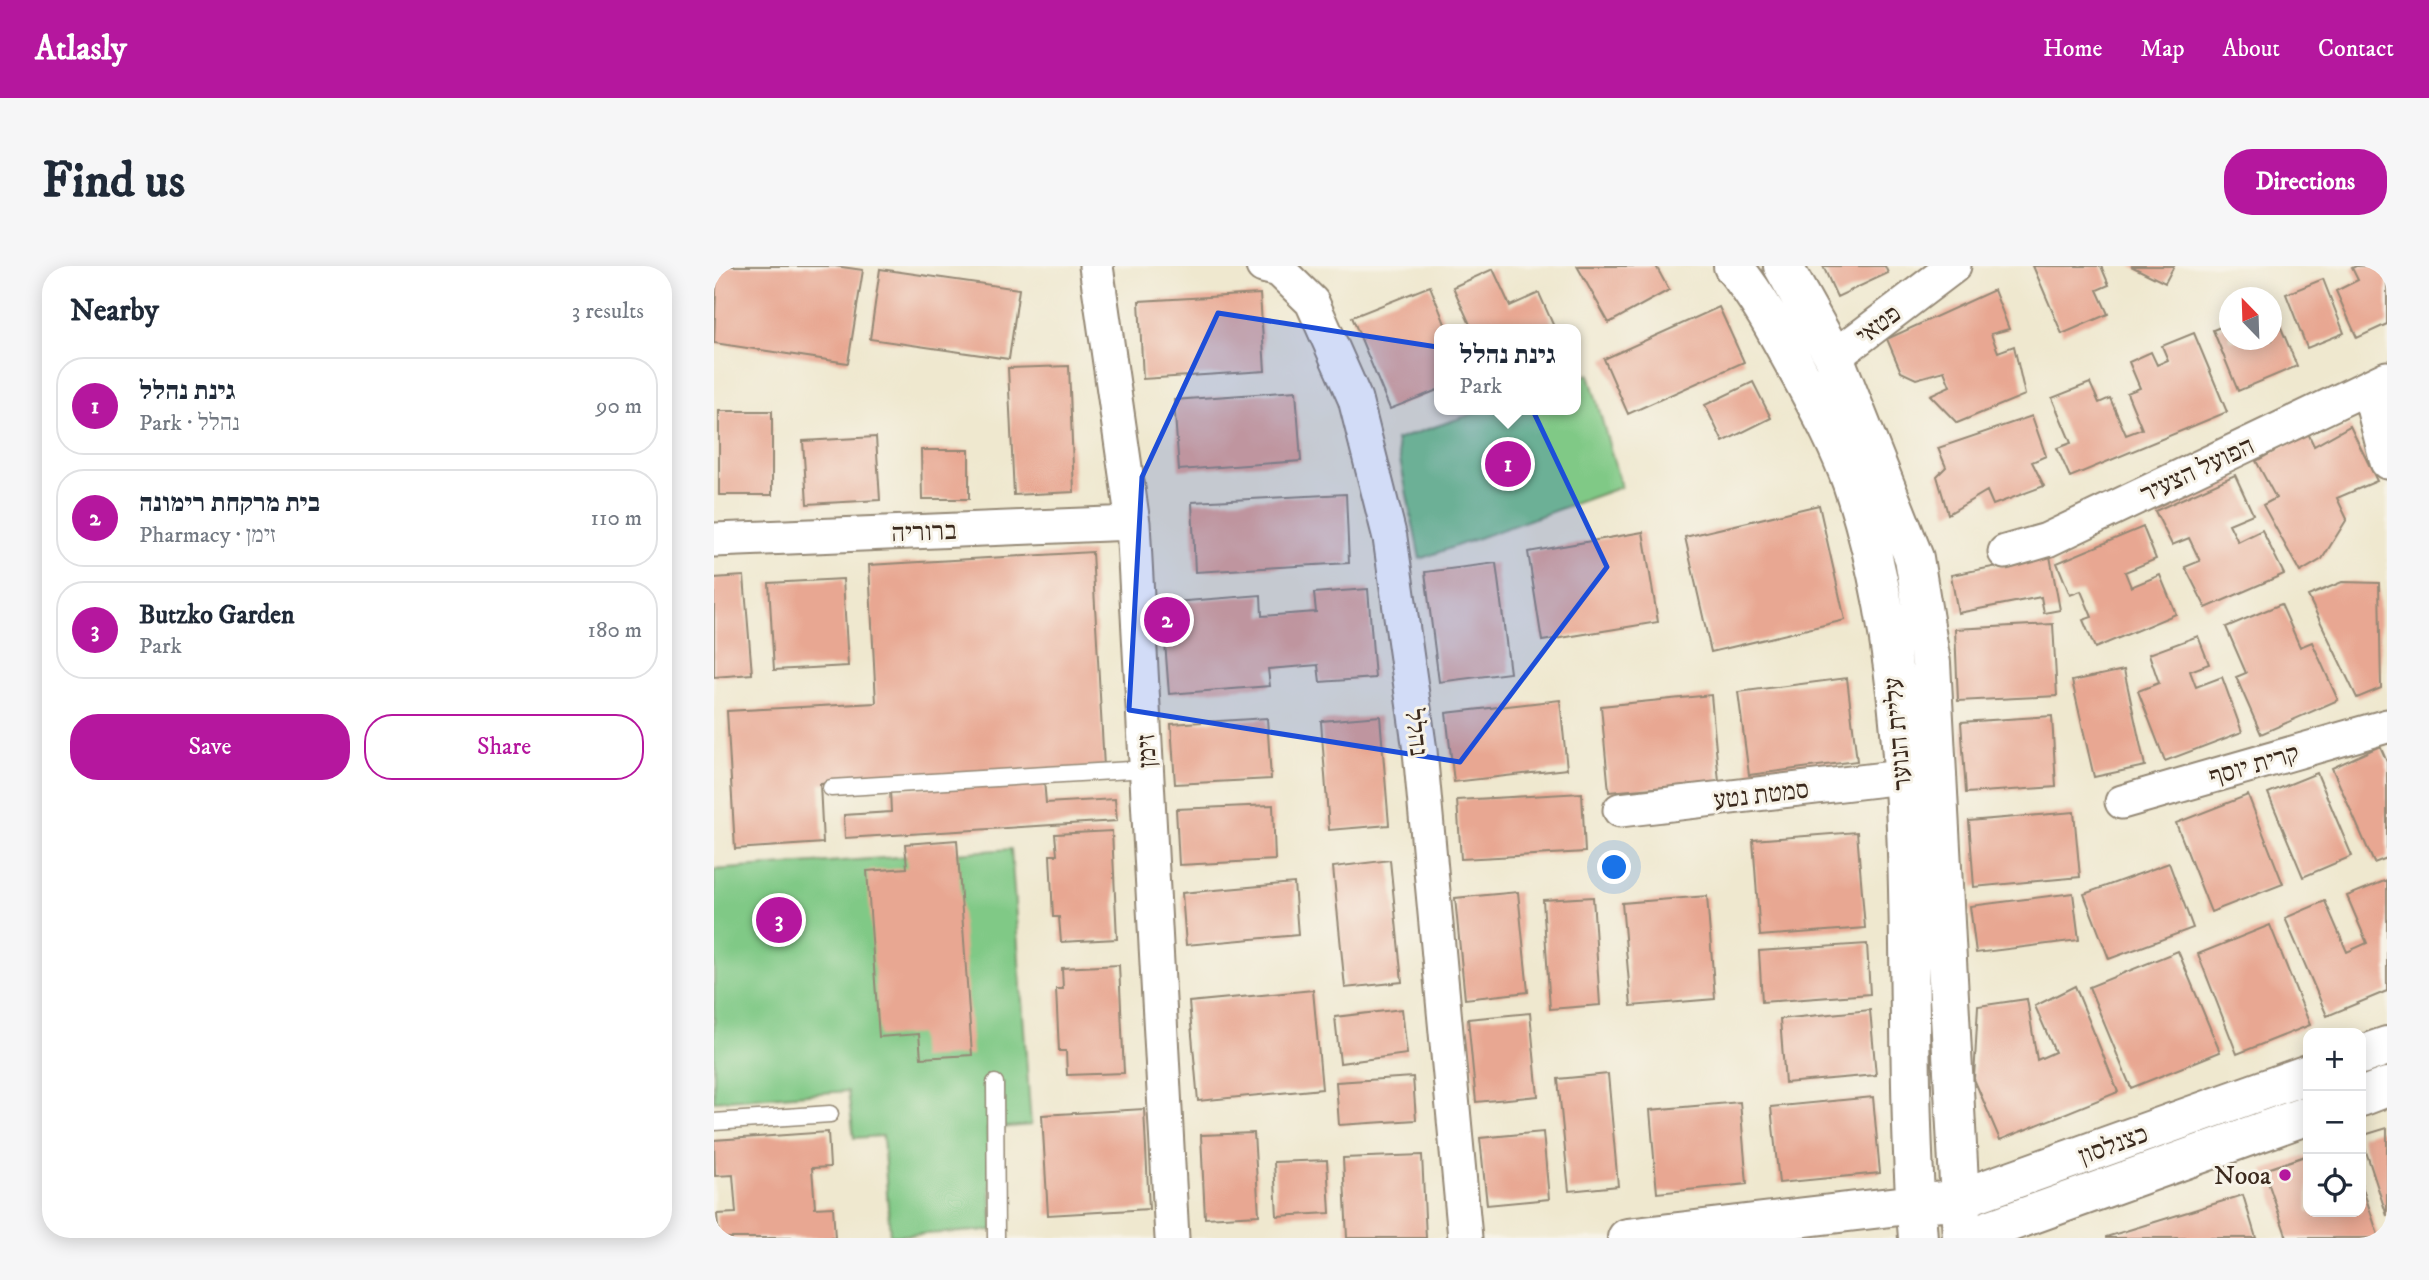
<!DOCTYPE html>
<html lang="en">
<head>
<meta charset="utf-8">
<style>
  :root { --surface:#fff; --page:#f6f6f7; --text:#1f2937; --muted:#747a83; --line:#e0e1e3; --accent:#b5179e }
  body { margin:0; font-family:"IM FELL DW Pica","Frank Ruhl Libre",serif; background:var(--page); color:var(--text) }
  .controls { position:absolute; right:21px; bottom:21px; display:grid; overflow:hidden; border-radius:14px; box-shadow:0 4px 18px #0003 }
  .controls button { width:63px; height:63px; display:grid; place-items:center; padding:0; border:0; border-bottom:2px solid var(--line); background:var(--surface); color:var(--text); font:35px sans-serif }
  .compass { position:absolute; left:1505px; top:21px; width:63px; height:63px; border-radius:50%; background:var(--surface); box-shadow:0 4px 18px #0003; rotate:337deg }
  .you { position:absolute; left:901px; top:602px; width:24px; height:24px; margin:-18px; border:5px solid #fff; border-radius:50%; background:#1a73e8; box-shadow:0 0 0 10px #1a73e833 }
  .badge { display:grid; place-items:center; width:46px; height:46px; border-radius:50%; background:var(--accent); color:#fff; font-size:23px; font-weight:700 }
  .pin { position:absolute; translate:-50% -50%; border:4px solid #fff; box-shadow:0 2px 7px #0006 }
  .popup { position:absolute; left:720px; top:58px; width:147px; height:91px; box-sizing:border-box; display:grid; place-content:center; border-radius:14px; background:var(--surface); filter:drop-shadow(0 2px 5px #0005); font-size:23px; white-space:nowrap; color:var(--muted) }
  .popup b { font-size:26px; color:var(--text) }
  .popup::after { content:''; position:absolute; left:50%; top:100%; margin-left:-14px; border:14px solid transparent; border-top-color:var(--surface) }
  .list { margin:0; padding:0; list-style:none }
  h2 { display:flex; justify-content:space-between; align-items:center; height:91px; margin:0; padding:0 28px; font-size:30px }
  h2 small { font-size:23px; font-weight:400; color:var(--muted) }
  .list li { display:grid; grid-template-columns:46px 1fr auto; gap:21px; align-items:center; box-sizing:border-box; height:98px; margin:0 14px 14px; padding:0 14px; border:2px solid var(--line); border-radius:28px }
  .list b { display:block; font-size:26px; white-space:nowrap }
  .list p { margin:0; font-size:23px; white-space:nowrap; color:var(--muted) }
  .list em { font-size:23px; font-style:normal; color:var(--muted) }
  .actions { display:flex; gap:14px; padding:21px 28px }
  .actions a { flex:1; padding:16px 0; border:2px solid var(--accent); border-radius:28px; text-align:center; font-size:24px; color:var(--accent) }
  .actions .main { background:var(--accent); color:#fff }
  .icon { flex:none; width:38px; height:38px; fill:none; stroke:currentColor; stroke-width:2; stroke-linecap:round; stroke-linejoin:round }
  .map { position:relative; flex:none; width:1673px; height:972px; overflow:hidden; border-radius:28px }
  header { display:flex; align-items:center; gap:42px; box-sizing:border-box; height:98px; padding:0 35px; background:var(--accent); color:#fff }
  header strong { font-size:33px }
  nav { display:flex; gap:38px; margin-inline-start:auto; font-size:24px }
  .intro { display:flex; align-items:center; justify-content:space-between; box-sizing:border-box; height:168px; padding:0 42px }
  h1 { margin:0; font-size:49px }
  .button { padding:18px 32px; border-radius:28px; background:var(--accent); color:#fff; font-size:24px; font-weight:700 }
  main { display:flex; gap:42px; padding:0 42px }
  aside { flex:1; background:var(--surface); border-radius:28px; box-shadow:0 4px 18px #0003 }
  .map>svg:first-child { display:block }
</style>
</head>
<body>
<header>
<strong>Atlasly</strong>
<nav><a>Home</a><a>Map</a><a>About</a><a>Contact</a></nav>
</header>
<div class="intro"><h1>Find us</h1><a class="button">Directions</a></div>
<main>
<aside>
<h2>Nearby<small>3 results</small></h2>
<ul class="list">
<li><span class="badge">1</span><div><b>גינת נהלל</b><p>Park · נהלל</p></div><em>90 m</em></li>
<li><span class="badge">2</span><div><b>בית מרקחת רימונה</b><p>Pharmacy · זימן</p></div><em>110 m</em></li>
<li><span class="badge">3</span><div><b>Butzko Garden</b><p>Park</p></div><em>180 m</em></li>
</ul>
<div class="actions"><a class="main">Save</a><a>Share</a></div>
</aside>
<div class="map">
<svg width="1673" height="972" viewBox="0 0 1673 972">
  <rect width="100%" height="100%" fill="#f7f3e8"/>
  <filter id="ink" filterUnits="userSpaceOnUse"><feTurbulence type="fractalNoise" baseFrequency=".0143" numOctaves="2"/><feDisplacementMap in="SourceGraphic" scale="14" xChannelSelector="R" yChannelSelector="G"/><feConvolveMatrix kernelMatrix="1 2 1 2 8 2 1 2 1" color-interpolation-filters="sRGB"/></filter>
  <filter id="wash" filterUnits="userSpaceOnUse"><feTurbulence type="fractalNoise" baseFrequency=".00686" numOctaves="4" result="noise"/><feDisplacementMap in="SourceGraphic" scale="28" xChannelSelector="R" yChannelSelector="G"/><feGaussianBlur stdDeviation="1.57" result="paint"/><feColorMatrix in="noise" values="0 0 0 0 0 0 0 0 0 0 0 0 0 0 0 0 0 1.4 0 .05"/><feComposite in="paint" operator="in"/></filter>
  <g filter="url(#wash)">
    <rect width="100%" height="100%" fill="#efe8cf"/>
    <path fill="#80c986" stroke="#5e7a52" stroke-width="2" d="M875 108 907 221 706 293 682 174 770 144H862V112Z
      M297 583 317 859 273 863 279 964 176 970 169 870 140 872 134 825 0 835V604Z"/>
    <g id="blocks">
      <path fill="#e8a792" d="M3 0H121L149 4 134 97 0 77Z
        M863 0H942L955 24 895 57Z
        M1109 0H1171L1174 7 1123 31Z
        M1319 0H1387L1395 19 1383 24 1394 48 1348 68Z
        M1417 0H1460L1451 17Z
        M1642 0H1667L1673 12V58L1643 72 1622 25 1644 14 1638 2Z
        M166 3 305 23 295 93 156 73Z
        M779 3 796 40 825 27 841 63H758L739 21Z
        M1609 13 1630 67 1593 82 1572 28Z
        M716 20 733 63H726V123L676 143 638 51Z
        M1280 24 1295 63 1277 68 1284 86 1300 80 1311 129 1243 157 1216 129 1236 120 1230 105 1202 113 1187 106 1173 73Z
        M546 28 551 105 429 113 425 35Z
        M1558 40 1583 100 1524 125 1499 64 1516 57V74H1558Z
        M1005 41 1030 96 914 148 890 93Z
        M1480 67 1513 146 1356 211 1343 182 1357 177 1338 132 1376 117 1385 137 1396 132 1412 169 1428 163 1413 127 1426 122 1415 96 1437 86 1443 99 1454 94 1448 80Z
        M355 100 360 226 300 229 294 102Z
        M1039 116 1057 152 1009 176 991 139Z
        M582 125 587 195 465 204 460 134Z
        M5 145H58V229H5Z
        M1318 150 1332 190 1318 196 1330 220 1279 239 1273 225 1234 248 1223 210 1232 201 1224 182Z
        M1636 160 1663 215 1623 232 1633 253 1608 293 1586 306 1549 239 1562 232 1542 195 1594 167 1600 180Z
        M162 171 166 234 93 238 89 175Z
        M207 184H255V233H208Z
        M1521 209 1539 248 1515 258 1524 276 1548 264 1570 308 1492 342 1471 301 1486 295 1475 272 1458 279 1441 245Z
        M632 228 635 297 481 306 478 236Z
        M1105 239 1131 354 997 386 971 271Z
        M1429 261 1442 293 1411 306 1417 321 1446 309 1462 348 1381 382 1369 354 1378 351 1367 325 1356 329 1343 297Z
        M929 266 944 356 828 375 814 286Z
        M378 286 390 501 106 518 109 577 21 583 13 445 162 437 155 299Z
        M1336 290 1346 344 1330 347 1327 331 1244 347 1237 309Z
        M782 297 796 407 725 416 711 306Z
        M30 310 38 408 0 411V312Z
        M129 313 134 400 60 404 55 317Z
        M1628 316 1665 317 1667 422 1643 432 1594 330Z
        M654 323 661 412 606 416 604 399 554 403 556 420 455 428 448 337 547 329 548 350 602 346 600 327Z
        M1567 338 1586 381 1598 376 1624 434 1547 468 1522 411 1532 407 1512 361Z
        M1339 358 1343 430 1244 435 1241 363Z
        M1484 370 1495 398 1476 405 1482 421 1508 411 1528 466 1451 495 1424 425 1445 417 1435 388Z
        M1410 404 1431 500 1380 511 1358 415Z
        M1133 412 1143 495 1035 509 1024 426Z
        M997 429 1005 516 895 526 887 440Z
        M846 434 853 503 740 516 732 447Z
        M666 450 675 559 615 564 607 455Z
        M1338 450 1342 521 1252 527 1247 456Z
        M553 452 557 513 461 518 457 458Z
        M1666 480 1673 496V592L1660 597 1618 502Z
        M1603 507 1638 590 1589 611 1554 527Z
        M330 514 332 537 401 533 403 555 131 572 130 549 177 546 176 524Z
        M868 527 871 586 747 593 743 534Z
        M1534 529 1569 618 1497 646 1462 557Z
        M559 539 561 594 465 599 462 543Z
        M1360 546 1366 611 1260 621 1255 555Z
        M398 565 403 673 347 676 345 651H339L336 589H343L341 568Z
        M1143 566 1151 662 1046 670 1039 574Z
        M243 574 258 789 207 792 205 768 165 771 153 605 193 602 191 578Z
        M676 594 688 716 631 722 619 601Z
        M1455 597 1479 662 1395 693 1370 628Z
        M1673 614V725L1613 750 1571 652 1611 635 1633 686 1653 677 1633 630Z
        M580 617 584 669 472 679 468 627Z
        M804 626 814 726 751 733 741 632Z
        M1359 627 1365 674 1262 687 1256 640Z
        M993 630 1001 733 917 740 908 637Z
        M879 631 886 739 836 743 829 634Z
        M1556 659 1596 759 1523 788 1484 688Z
        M1153 678 1156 728 1048 736 1045 685Z
        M1464 685 1506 786 1417 822 1375 721Z
        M405 699 410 807 353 809 352 785H345L342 723H349L348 702Z
        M1361 720 1404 826 1286 874 1260 813 1264 740 1313 733 1323 794 1341 786 1321 740Z
        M599 724 608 823 484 835 475 736Z
        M688 743 693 788 626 797 621 751Z
        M1156 744 1162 809 1071 817 1066 753Z
        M816 747 824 830 762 836 754 753Z
        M894 808 904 920 855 925 844 813Z
        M699 811 702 854 625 859 622 816Z
        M1159 831 1166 907 1065 917 1057 841Z
        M1026 836 1033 918 943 927 936 844Z
        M430 843 435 943 334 949 328 849Z
        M1673 862V950L1647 870Z
        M114 866 116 901 98 902 101 942 119 941 121 972H5L3 948 22 947 19 909 1 910 0 874Z
        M829 866 835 933 773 939 766 872Z
        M540 867 545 949 491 952 487 869Z
        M708 889 712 972H633L629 892Z
        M1594 889V946H1647V917L1665 972H1573L1550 904Z
        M613 894 616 947 563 950 560 896Z
        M1529 929 1542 972H1392V971Z"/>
    </g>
  </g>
  <g filter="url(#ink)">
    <use href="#blocks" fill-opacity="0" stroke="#958976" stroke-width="2"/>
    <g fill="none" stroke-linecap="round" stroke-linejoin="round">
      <defs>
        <path id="lane" d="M117 522 433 503
          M281 817 282 972
          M0 856 116 848"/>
        <path id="street" d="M382 0 419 257 458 972
          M549 0 565 4 598 36 641 133 676 272 706 485 751 972
          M1120 91 1240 0
          M1654 121 1673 196
          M0 274 419 257
          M1291 286 1333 274 1673 112
          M1408 536 1673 460
          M906 544 1188 511"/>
        <path id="secondary" d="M1019 0C1045 32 1063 66 1083 103 1103 140 1124 177 1138 217 1217 452 1184 726 1204 972
          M1069 0 1120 91 1200 292 1217 397 1248 972
          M1647 789 1673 780
          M1647 831 1673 821
          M913 972 1245 933 1594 808
          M1252 972 1594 849"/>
      </defs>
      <use href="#lane" stroke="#958976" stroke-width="19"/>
      <use href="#street" stroke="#958976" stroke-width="37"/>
      <use href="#secondary" stroke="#958976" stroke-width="42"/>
      <use href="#lane" stroke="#fff" stroke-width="16"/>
      <use href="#street" stroke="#fff" stroke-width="33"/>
      <use href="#secondary" stroke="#fff" stroke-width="38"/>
    </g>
  </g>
  <path fill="#1d4ed8" fill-opacity="0.2" stroke="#1d4ed8" stroke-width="5" stroke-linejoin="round" d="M504 47 794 92 893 301 746 496 415 444 428 211Z"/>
  <circle fill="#b5179e" stroke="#f7f3e8" stroke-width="2.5" cx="1571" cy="909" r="7"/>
  <g text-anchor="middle" stroke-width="6" stroke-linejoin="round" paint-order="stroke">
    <g font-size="26" fill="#3b2a1e" stroke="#f7f3e8">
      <text transform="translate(1164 58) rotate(-37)" y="9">פטאי</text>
      <text transform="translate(1483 203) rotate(-25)" y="9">הפועל הצעיר</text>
      <text transform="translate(210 265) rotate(-2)" y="9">ברוריה</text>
      <text transform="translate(703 466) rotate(83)" y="9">נהלל</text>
      <text transform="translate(1183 468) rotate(-95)" y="9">עליית הנוער</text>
      <text transform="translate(432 485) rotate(-93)" y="9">זימן</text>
      <text transform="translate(1540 498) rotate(-16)" y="9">קרית יוסף</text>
      <text transform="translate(1047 528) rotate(-7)" y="9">סמטת נטע</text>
      <text transform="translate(1399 878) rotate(-20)" y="9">כצנלסון</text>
    </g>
    <g font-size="26" fill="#3b2a1e" stroke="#f7f3e8" text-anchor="end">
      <text x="1557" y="918">Nooa</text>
    </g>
  </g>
</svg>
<div class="controls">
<button>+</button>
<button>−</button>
<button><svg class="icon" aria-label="locate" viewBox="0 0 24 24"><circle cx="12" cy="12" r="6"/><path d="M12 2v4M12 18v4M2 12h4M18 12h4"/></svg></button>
</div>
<svg class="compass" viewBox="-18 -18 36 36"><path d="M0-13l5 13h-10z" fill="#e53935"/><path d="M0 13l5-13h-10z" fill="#747a83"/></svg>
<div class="you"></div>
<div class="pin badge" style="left:794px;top:198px">1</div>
<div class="popup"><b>גינת נהלל</b>Park</div>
<div class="pin badge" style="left:453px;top:354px">2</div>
<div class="pin badge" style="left:65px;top:654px">3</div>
</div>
</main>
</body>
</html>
